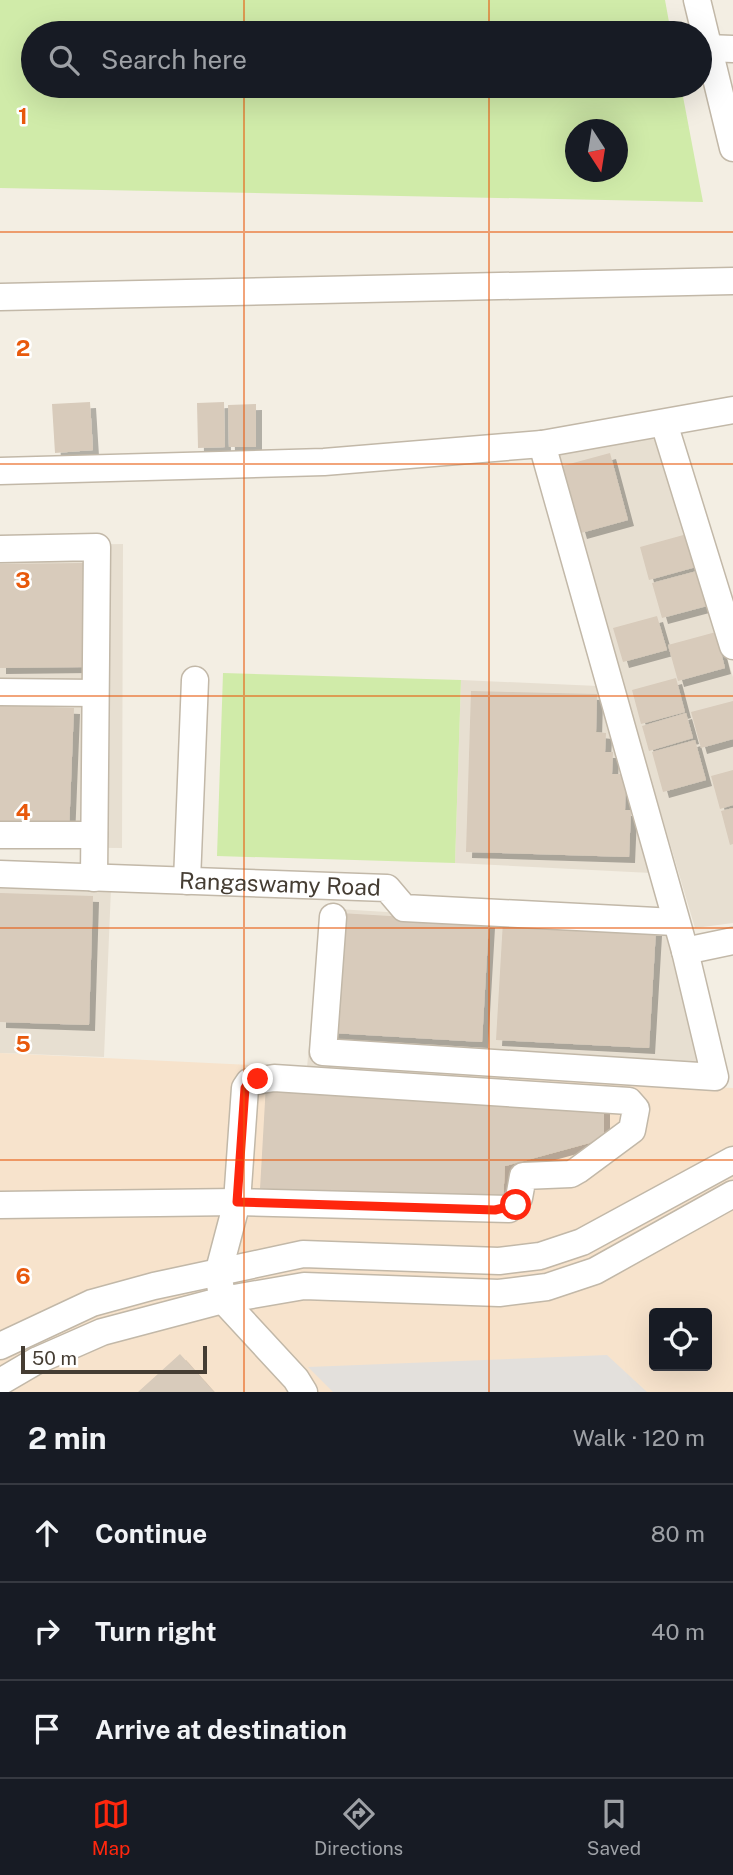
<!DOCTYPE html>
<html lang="en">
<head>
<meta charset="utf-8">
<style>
  :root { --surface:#171b24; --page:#20242c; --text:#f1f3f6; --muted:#9ea1a6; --line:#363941; --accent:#ff270e }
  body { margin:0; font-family:"Public Sans",sans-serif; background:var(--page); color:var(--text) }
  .controls { position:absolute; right:21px; bottom:21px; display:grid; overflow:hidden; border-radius:7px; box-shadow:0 7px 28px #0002 }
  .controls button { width:63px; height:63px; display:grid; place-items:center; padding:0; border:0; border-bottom:2px solid var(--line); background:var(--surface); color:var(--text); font:35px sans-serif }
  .compass { position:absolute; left:565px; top:119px; width:63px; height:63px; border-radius:50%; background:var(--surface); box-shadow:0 7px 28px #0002; rotate:168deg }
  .scale { position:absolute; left:21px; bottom:18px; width:186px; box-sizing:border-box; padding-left:7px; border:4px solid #453d33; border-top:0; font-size:19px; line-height:24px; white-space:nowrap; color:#453d33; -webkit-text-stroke:5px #fff; paint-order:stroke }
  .stop { position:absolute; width:21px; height:21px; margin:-16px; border:5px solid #ff270e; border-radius:50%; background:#fff }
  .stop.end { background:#ff270e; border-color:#fff; box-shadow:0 2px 7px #0008 }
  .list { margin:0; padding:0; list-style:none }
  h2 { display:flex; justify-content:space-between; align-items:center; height:91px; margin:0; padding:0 28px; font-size:30px }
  h2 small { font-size:23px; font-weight:400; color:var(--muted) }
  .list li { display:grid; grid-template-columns:46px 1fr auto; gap:21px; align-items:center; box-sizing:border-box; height:98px; padding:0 28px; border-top:2px solid var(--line) }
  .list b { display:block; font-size:26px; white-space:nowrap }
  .list em { font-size:23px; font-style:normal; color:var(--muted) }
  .icon { flex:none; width:38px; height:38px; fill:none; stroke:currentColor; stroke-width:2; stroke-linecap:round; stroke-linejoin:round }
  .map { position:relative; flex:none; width:733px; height:1392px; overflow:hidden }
  .search { position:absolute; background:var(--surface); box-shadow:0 7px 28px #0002; left:21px; right:21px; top:21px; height:77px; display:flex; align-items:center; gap:18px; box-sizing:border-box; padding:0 24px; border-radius:38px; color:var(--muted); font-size:26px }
  .sheet { height:385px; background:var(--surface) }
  nav { display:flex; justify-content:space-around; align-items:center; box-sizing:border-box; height:98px; border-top:2px solid var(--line); background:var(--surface); font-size:19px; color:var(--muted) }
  nav a { display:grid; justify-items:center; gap:4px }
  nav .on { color:var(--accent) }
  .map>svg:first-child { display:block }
</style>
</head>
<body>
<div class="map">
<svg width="733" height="1392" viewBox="0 0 733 1392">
  <defs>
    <filter id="shadow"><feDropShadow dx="6" dy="6" stdDeviation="0" flood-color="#0004"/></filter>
  </defs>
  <rect width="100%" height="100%" fill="#f3eee3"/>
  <path fill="#e7dfd1" d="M658 435 733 677V923L695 928 555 456Z
    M123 544 122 848 0 847V546Z
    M461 680 598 686 651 873 455 863Z
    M0 884 111 888 104 1057 0 1053Z
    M321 908 669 929 706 1087 307 1068Z"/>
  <path fill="#f7e3cc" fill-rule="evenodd" d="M0 1053 733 1088V1392H0ZM654 1313H707V1366H654Z"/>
  <path fill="#d0eba9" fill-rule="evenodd" d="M0 0H665L671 33H33V86H681L703 202 0 188ZM576 130H618V172H576Z
    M223 673 461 680 455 863 217 856Z"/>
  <path fill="#e3e0dc" d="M607 1355 647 1392H333L308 1367Z"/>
  <path fill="#d8cbbb" filter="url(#shadow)" d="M90 402 93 450 55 453 52 404Z
    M224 402 225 447 198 448 197 403Z
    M256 404V447H229L228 405Z
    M610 453 628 520 581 533 562 466Z
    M687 534 696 567 649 580 640 547Z
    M84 563 85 667 0 668V564Z
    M697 571 707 606 662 618 652 583Z
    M657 616 667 650 623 662 613 628Z
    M716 632 725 668 678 681 668 645Z
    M676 678 685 712 641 724 632 690Z
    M471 691 597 694 596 732 606 733 605 752H613L612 774H626L625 810H631L629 857 466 852Z
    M733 701V739L701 748 691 712Z
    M0 705 74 708 69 832 0 830Z
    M686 713 693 738 649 751 642 726Z
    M695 740 706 780 663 792 652 752Z
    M733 770V805L720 809 711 776Z
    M733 808V844L730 845 721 811Z
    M0 893 93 896 89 1025 0 1022Z
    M340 913 489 922 482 1042 332 1033Z
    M503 921 656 930 649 1048 496 1040Z
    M266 1084 604 1102V1139L505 1166 503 1202 260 1189Z
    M180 1354 214 1392H138Z"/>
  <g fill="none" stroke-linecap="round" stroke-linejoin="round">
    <defs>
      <g id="minor">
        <path d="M697 0 733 148"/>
        <path d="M707 48 733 49"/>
        <path d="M0 297 733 281"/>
        <path d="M664 423 733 646"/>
        <path d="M0 471 324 462 542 444 733 410"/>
        <path d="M0 549 97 547 94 878"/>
        <path d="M0 692 95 693"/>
        <path d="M0 835H94"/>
        <path id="s1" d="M0 874 387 888 404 908 675 922"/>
        <path d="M187 881 195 680"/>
        <path d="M333 917 323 1052 715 1077 685 951 542 444"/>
        <path d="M685 951 733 941"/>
        <path d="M274 1078 629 1101 636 1109 632 1130 578 1170 571 1174 523 1176 519 1198 509 1209 237 1202 245 1088 249 1082Z"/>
        <path d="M0 1205 237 1202 218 1274 223 1300 296 1379 304 1392"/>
        <path d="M0 1346 92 1303 154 1286 303 1254 499 1261 540 1256 582 1242 733 1160"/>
        <path d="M0 1382 36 1361 102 1332 223 1300 304 1286 499 1293 547 1287 595 1271 733 1194"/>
      </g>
    </defs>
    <use href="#minor" stroke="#c2b8a8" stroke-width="29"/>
    <use href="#minor" stroke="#fff" stroke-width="26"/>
  </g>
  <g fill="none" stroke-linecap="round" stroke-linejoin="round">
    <path stroke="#ff270e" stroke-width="9" d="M258 1079 249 1082 245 1088 237 1202 495 1210 516 1205"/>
  </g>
  <path fill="none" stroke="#e8590c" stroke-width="2" stroke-opacity="0.55" d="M244 0V33M489 0V33M244 86V1392M489 86V1392M0 232H733M0 464H733M0 696H733M0 928H733M0 1160H733"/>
  <g text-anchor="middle" stroke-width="5" stroke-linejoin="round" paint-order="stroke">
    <g font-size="23" fill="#453d33" stroke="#fff">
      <text dy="8" stroke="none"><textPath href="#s1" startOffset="280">Rangaswamy Road</textPath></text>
    </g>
  </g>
  <g font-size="23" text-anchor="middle" font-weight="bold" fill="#e8590c" stroke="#fff" stroke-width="5" stroke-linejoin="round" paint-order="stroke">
    <text x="23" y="124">1</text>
    <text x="23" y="356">2</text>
    <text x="23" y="588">3</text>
    <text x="23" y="820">4</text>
    <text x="23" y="1052">5</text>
    <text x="23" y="1284">6</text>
  </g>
</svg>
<div class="controls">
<button><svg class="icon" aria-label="locate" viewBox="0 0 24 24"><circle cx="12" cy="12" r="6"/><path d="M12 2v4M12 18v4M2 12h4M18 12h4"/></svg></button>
</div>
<svg class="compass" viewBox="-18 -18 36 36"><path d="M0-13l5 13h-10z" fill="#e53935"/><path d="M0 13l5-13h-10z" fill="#9ea1a6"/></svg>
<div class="scale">50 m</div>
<div class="stop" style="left:516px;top:1205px"></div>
<div class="stop end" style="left:258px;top:1079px"></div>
<div class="search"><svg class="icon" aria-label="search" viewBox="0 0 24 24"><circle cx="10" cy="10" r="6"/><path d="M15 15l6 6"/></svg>Search here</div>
</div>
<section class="sheet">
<h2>2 min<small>Walk · 120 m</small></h2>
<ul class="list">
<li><svg class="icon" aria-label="ahead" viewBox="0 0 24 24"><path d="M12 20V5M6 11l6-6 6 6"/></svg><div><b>Continue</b></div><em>80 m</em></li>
<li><svg class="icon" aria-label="right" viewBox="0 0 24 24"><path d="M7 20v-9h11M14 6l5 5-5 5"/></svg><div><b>Turn right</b></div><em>40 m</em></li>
<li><svg class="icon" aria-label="arrive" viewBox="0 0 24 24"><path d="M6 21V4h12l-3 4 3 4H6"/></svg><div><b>Arrive at destination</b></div></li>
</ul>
</section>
<nav>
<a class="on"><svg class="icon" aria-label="map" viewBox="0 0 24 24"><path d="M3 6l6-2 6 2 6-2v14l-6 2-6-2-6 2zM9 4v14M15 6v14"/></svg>Map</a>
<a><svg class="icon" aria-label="directions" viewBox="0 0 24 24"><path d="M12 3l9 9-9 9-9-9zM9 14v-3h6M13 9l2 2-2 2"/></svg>Directions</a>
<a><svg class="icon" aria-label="saved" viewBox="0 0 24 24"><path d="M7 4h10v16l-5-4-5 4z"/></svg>Saved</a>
</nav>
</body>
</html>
